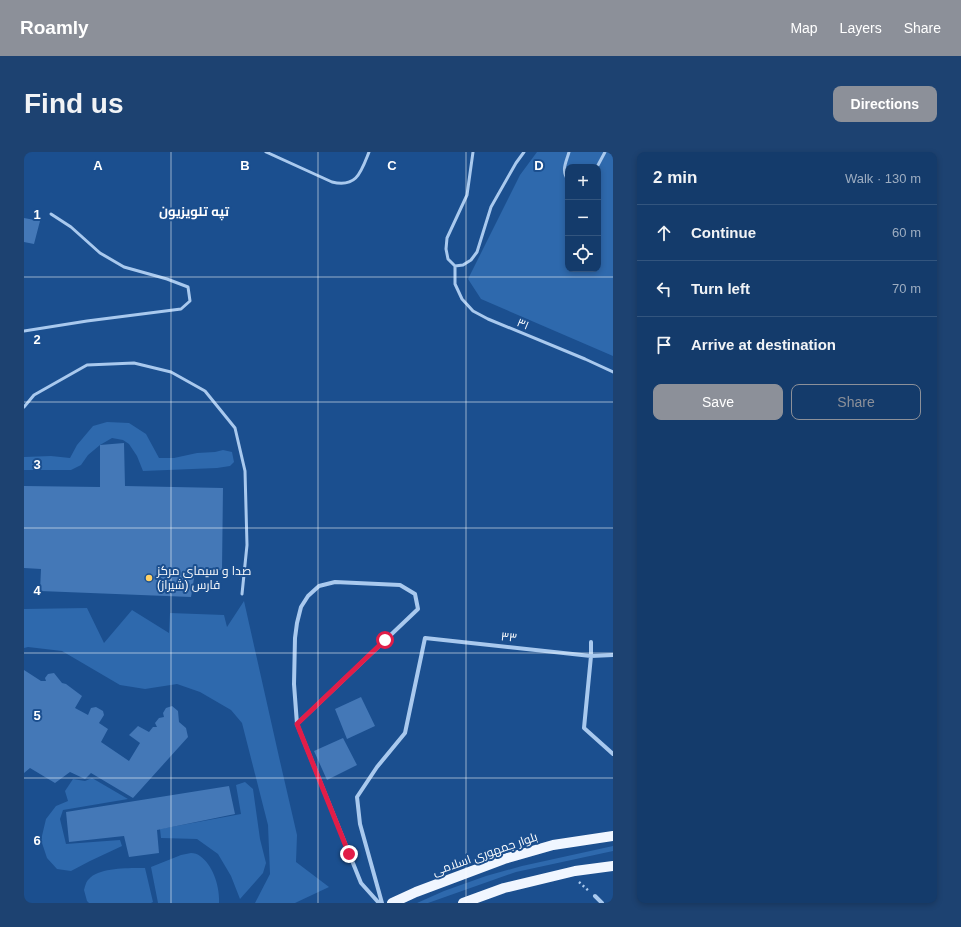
<!DOCTYPE html>
<html lang="en">
<head>
<meta charset="utf-8">
<style>
  :root { --surface:#143b6b; --page:#1d4271; --text:#f1f3f6; --muted:#9dadc1; --line:#33557e; --accent:#8c9099 }
  body { margin:0; font-family:Arial,Cairo,sans-serif; background:var(--page); color:var(--text) }
  .controls { position:absolute; right:12px; top:12px; display:grid; overflow:hidden; border-radius:8px; box-shadow:0 2px 6px #0003 }
  .controls button { width:36px; height:36px; display:grid; place-items:center; padding:0; border:0; border-bottom:1px solid var(--line); background:var(--surface); color:var(--text); font:20px sans-serif }
  .stop { position:absolute; width:12px; height:12px; margin:-9px; border:3px solid #e11d48; border-radius:50%; background:#fff }
  .stop.end { background:#e11d48; border-color:#fff; box-shadow:0 1px 4px #0008 }
  .list { margin:0; padding:0; list-style:none }
  h2 { display:flex; justify-content:space-between; align-items:center; height:52px; margin:0; padding:0 16px; font-size:17px }
  h2 small { font-size:13px; font-weight:400; color:var(--muted) }
  .list li { display:grid; grid-template-columns:26px 1fr auto; gap:12px; align-items:center; box-sizing:border-box; height:56px; padding:0 16px; border-top:1px solid var(--line) }
  .list b { display:block; font-size:15px; white-space:nowrap }
  .list em { font-size:13px; font-style:normal; color:var(--muted) }
  .actions { display:flex; gap:8px; padding:12px 16px }
  .actions a { flex:1; padding:9px 0; border:1px solid var(--accent); border-radius:8px; text-align:center; font-size:14px; color:var(--accent) }
  .actions .main { background:var(--accent); color:#fff }
  .icon { flex:none; width:22px; height:22px; fill:none; stroke:currentColor; stroke-width:2; stroke-linecap:round; stroke-linejoin:round }
  .map { position:relative; flex:none; width:589px; height:751px; overflow:hidden; border-radius:8px }
  header { display:flex; align-items:center; gap:24px; box-sizing:border-box; height:56px; padding:0 20px; background:var(--accent); color:#fff }
  header strong { font-size:19px }
  nav { display:flex; gap:22px; margin-inline-start:auto; font-size:14px }
  .intro { display:flex; align-items:center; justify-content:space-between; box-sizing:border-box; height:96px; padding:0 24px }
  h1 { margin:0; font-size:28px }
  .button { padding:10px 18px; border-radius:8px; background:var(--accent); color:#fff; font-size:14px; font-weight:700 }
  main { display:flex; gap:24px; padding:0 24px }
  aside { flex:1; background:var(--surface); border-radius:8px; box-shadow:0 2px 6px #0003 }
  .map>svg:first-child { display:block }
</style>
</head>
<body>
<header>
<strong>Roamly</strong>
<nav><a>Map</a><a>Layers</a><a>Share</a></nav>
</header>
<div class="intro"><h1>Find us</h1><a class="button">Directions</a></div>
<main>
<div class="map">
<svg width="589" height="751" viewBox="0 0 589 751">
  <rect width="100%" height="100%" fill="#1b4f8f"/>
  <path fill="#2e69ad" fill-rule="evenodd" d="M513 0H589V204L457 147 444 127 496 23ZM544 15H574V117H544Z
    M83 270 105 271 122 282 135 306H150L173 301 191 300 199 298 208 300 210 310 206 314 193 316 119 319 113 304 105 292 99 288 88 286 76 293 64 303 57 313 47 318H0V305L27 304 46 306 53 293 69 274Z
    M220 449 255 605 273 683 272 710 305 735 271 751H231L246 722 244 673 218 571 207 558 176 540 153 532 121 537 96 533 38 499 4 495 0 496V457L63 456 80 491 108 458 145 481 146 461 200 463 203 475Z
    M68 626 104 647 39 658 36 667 42 692 96 688 98 694 66 709 47 719 33 717 23 706 17 688 22 667 32 654 44 649 41 639 49 627 61 629Z
    M221 630 229 637 236 687 242 711 239 721 216 747 207 724 194 702 173 687 137 686 136 677 217 662 212 633Z
    M589 694V699L492 720 404 751H393L420 739 462 724 498 714Z
    M167 701C170 701 174 702 176 704 189 713 196 735 195 751H134L127 715 157 703Z
    M121 716 129 750 127 751H65L63 749 60 738C61 735 62 729 65 727 75 715 107 716 121 716Z"/>
  <path fill="#4478b7" d="M0 66 16 69 10 92 0 90Z
    M100 291 101 334 199 336 198 418 171 420 167 445 16 439 17 417 0 416V334L76 335V293Z
    M0 518 17 529H22L21 526 24 522 30 521 38 531 42 532 58 544 51 556 64 563 67 556 72 555 79 559 80 563 75 571 84 577 77 590 105 609 116 591 105 583 114 574 125 580 129 575H133L131 571 135 566 140 565 139 561 142 556 148 554 154 559 155 570 162 576 164 585 109 646 67 621 61 627 46 620 31 631 6 616 0 621Z
    M337 545 351 574 323 587 311 557Z
    M319 586 333 613 303 628 290 599Z
    M205 634 211 662 133 678 135 701 105 705 100 684 45 690 42 660Z"/>
  <g fill="none" stroke-linecap="round" stroke-linejoin="round">
    <path stroke="#a9c9ee" stroke-width="2.5" stroke-dasharray="2 3" stroke-linecap="butt" d="M555 730 566 740"/>
    <path stroke="#a9c9ee" stroke-width="3" d="M242 0 308 30C333 36 337 20 345 0
      M449 0 443 43 423 86 422 97 424 107 431 114 439 113 447 108 453 100 467 55 492 11 500 0
      M573 15 581 0
      M544 28C537 18 542 11 545 0
      M431 114V132L438 147 449 159 464 167 561 207 589 220
      M0 179 63 169 157 157 166 149 164 135 143 127 100 115 76 101 47 75 27 62
      M0 255 10 243 63 213 110 211 147 220 181 239 211 276 221 319 223 393 218 442"/>
    <path stroke="#a9c9ee" stroke-width="4" d="M567 490V504L560 576 589 602
      M273 572 394 457 391 442 376 433 311 430 295 434 284 444 277 455 273 471 271 486 270 532 273 572 337 731 355 751
      M571 744 578 751
      M358 751 336 672 333 645 353 615 381 581 401 486 567 504 589 503"/>
    <path stroke="#f0f6ff" stroke-width="10" d="M368 751 392 740 480 707 529 693 589 684
      M439 751 480 736 551 719 589 714"/>
  </g>
  <g fill="none" stroke-linecap="round" stroke-linejoin="round">
    <path stroke="#e11d48" stroke-width="5" d="M325 702 273 572 361 488"/>
  </g>
  <path fill="none" stroke="#fff" stroke-width="1" stroke-opacity="0.55" d="M147 0V751M294 0V751M442 0V751M0 125H589M0 250H589M0 376H589M0 501H589M0 626H589"/>
  <circle fill="#ffd166" stroke="#1b4f8f" stroke-width="1.5" cx="125" cy="426" r="4"/>
  <g text-anchor="middle" stroke-width="4" stroke-linejoin="round" paint-order="stroke">
    <g font-size="12" fill="#fff" stroke="#1b4f8f">
      <text transform="translate(499 172) rotate(22)" y="4">۳۱</text>
      <text transform="translate(485 485) rotate(6)" y="4">۳۳</text>
      <text transform="translate(461 702) rotate(-19)" y="4">بلوار جمهوری اسلامی</text>
    </g>
    <g font-size="12" fill="#fff" stroke="#1b4f8f" text-anchor="start">
      <text x="133" y="423">صدا و سیمای مرکز<tspan x="133" dy="14">فارس (شیراز)</tspan></text>
    </g>
    <g font-size="13" font-weight="bold" fill="#fff" stroke="#1b4f8f">
      <text x="170" y="64">تپه تلویزیون</text>
    </g>
  </g>
  <g font-size="13" text-anchor="middle" font-weight="bold" fill="#fff" stroke="#1b4f8f" stroke-width="4" stroke-linejoin="round" paint-order="stroke">
    <text x="74" y="18">A</text>
    <text x="221" y="18">B</text>
    <text x="368" y="18">C</text>
    <text x="515" y="18">D</text>
    <text x="13" y="67">1</text>
    <text x="13" y="192">2</text>
    <text x="13" y="317">3</text>
    <text x="13" y="443">4</text>
    <text x="13" y="568">5</text>
    <text x="13" y="693">6</text>
  </g>
</svg>
<div class="controls">
<button>+</button>
<button>−</button>
<button><svg class="icon" aria-label="locate" viewBox="0 0 24 24"><circle cx="12" cy="12" r="6"/><path d="M12 2v4M12 18v4M2 12h4M18 12h4"/></svg></button>
</div>
<div class="stop" style="left:361px;top:488px"></div>
<div class="stop end" style="left:325px;top:702px"></div>
</div>
<aside>
<h2>2 min<small>Walk · 130 m</small></h2>
<ul class="list">
<li><svg class="icon" aria-label="ahead" viewBox="0 0 24 24"><path d="M12 20V5M6 11l6-6 6 6"/></svg><div><b>Continue</b></div><em>60 m</em></li>
<li><svg class="icon" aria-label="left" viewBox="0 0 24 24"><path d="M17 20v-9H6M10 6l-5 5 5 5"/></svg><div><b>Turn left</b></div><em>70 m</em></li>
<li><svg class="icon" aria-label="arrive" viewBox="0 0 24 24"><path d="M6 21V4h12l-3 4 3 4H6"/></svg><div><b>Arrive at destination</b></div></li>
</ul>
<div class="actions"><a class="main">Save</a><a>Share</a></div>
</aside>
</main>
</body>
</html>
